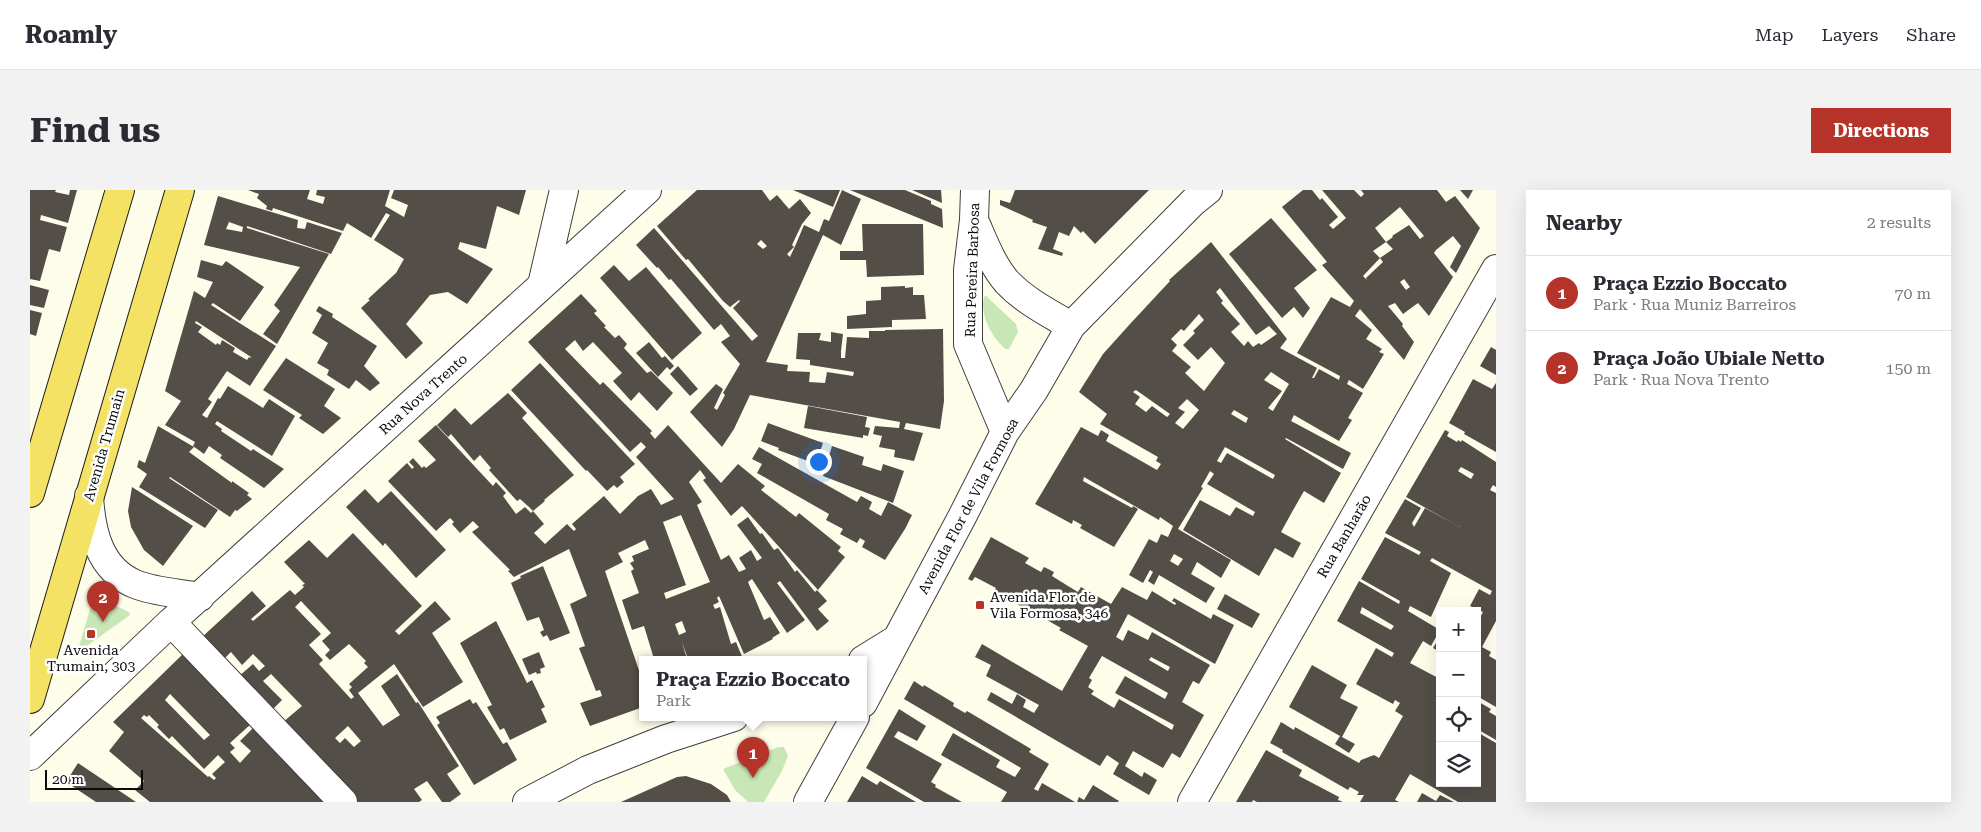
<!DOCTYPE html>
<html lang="en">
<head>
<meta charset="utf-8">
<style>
  :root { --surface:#fff; --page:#f2f2f3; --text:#2b2b33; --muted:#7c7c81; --line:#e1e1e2; --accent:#b53329 }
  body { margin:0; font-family:"Roboto Serif",serif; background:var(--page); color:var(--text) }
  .controls { position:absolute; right:15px; bottom:15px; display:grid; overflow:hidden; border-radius:0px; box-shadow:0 5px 20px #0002 }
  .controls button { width:45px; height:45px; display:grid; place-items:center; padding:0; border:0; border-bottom:1px solid var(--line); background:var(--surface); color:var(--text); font:25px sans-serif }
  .scale { position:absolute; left:15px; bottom:12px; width:98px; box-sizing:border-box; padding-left:5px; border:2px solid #0b0b0b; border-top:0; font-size:14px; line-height:18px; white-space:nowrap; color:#0b0b0b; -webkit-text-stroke:4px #fff; paint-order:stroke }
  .you { position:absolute; left:788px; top:271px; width:18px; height:18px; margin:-12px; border:4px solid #fff; border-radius:50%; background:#1a73e8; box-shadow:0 0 0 8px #1a73e833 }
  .badge { display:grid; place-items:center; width:32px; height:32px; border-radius:50%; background:var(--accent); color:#fff; font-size:16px; font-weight:700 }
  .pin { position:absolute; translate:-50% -41px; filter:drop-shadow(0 1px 2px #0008) }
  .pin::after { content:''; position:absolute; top:26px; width:18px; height:15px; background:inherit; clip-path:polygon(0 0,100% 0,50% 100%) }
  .popup { position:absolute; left:609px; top:466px; width:228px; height:65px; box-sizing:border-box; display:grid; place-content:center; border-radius:0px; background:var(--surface); filter:drop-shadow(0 1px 4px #0005); font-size:16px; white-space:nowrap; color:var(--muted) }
  .popup b { font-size:19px; color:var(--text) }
  .popup::after { content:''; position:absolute; left:50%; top:100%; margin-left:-10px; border:10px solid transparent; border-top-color:var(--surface) }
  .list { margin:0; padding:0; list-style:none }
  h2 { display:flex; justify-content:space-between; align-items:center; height:65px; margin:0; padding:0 20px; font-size:21px }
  h2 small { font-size:16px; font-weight:400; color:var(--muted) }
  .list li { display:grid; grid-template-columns:32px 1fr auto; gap:15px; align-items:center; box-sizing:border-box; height:75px; padding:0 20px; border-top:1px solid var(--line) }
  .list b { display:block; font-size:19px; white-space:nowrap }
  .list p { margin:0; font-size:16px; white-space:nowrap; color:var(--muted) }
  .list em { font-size:16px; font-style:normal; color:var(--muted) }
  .icon { flex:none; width:28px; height:28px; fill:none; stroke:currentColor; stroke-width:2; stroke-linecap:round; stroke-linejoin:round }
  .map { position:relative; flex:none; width:1466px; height:612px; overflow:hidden; border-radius:0px }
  header { display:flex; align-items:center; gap:30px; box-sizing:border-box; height:70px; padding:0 25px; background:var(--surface); border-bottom:1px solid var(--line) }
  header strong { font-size:24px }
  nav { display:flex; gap:28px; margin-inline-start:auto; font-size:18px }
  .intro { display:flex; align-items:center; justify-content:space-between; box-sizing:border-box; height:120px; padding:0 30px }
  h1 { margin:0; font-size:35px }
  .button { padding:12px 22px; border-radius:0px; background:var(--accent); color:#fff; font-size:18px; font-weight:700 }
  main { display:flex; gap:30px; padding:0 30px }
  aside { flex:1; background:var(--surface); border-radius:0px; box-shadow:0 5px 20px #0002 }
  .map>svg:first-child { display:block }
</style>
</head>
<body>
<header>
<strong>Roamly</strong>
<nav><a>Map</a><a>Layers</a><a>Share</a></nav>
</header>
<div class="intro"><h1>Find us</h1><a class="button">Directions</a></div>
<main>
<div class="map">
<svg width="1466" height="612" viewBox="0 0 1466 612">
  <rect width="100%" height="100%" fill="#fefdea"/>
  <path fill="#c9e7b6" d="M955 105 986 134 988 142 979 159H976C962 149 948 122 955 105Z
    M64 406 99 422 100 425 47 463Z
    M748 557H754L758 566 752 581 734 612H718L705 600 693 579Z"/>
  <path fill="#534e48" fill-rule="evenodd" d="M0 0H26L25 2 39 5 40 0H47L38 33 11 25 10 30 37 37 30 62 19 59 10 91 0 89Z
    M218 0H280L277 9 293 14 295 7 286 5 287 0H360L355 16 374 27 378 15 361 8 364 0H496L489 25 467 16 456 59 430 52 428 59 463 79 437 114 418 102 400 105 376 134 393 153 376 169 331 118 340 110 338 109 366 83 374 69 344 50 360 25 356 23 341 48 317 33 313 41 243 18 242 21 236 19 237 16 227 8 229 4Z
    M667 0H732L740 11 747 5 759 19 770 9 781 23 772 34 762 55 764 57 757 64 760 67 766 54 774 35 789 42 794 29 799 31 812 0 831 9 811 55 793 45 736 172 758 175 757 181 780 182 779 192 795 193 797 182 823 186 824 182 780 175V170L766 169 768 143H791L789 150 801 152V142L813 144 811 161V168H815L817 147 839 148V141H855V140L913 139 914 211 910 239 876 233 874 239 893 243 884 271 864 267 865 260 849 257 852 246 843 244 845 236 869 238 870 232 720 205 704 239 692 257 660 222 686 194 693 199 684 218 687 220 695 205 693 203 710 174 691 152 700 146 691 134 684 140 641 89 639 90 628 77 627 78 606 55 624 38 722 151 728 146 703 118 710 111 709 110 700 117 693 111 658 69 656 70 627 36ZM731 50 737 56 733 59 727 54Z
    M763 0H810L803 17Z
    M820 0H875L901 11V14L912 19 913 38Z
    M882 0H911L912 13Z
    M985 0H1119L1065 54 1053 41 1051 43 1044 36 1039 46 1029 42 1023 59 1033 63 1032 66 1008 59 1017 37 1002 32 1003 30 970 15V10L980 13Z
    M1273 0H1282L1290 10 1292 8 1308 27 1299 35 1303 39 1316 28 1292 0H1324L1331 7 1334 4 1331 0H1407L1416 12 1425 6 1450 38 1426 83 1420 77 1431 56 1423 46 1406 60 1404 63 1423 87 1399 126 1388 113 1373 124 1365 113 1358 116 1373 134 1372 136 1384 152 1374 170 1330 119 1325 126 1342 140 1336 149 1352 159 1349 162 1354 164 1333 199 1319 190 1317 194 1333 203 1318 228 1322 230 1309 251 1264 225 1261 231 1321 263 1313 279 1256 248 1255 249 1311 283 1294 313 1274 301 1262 322 1251 342 1271 353 1263 368 1245 358 1229 386 1153 340 1170 310 1200 326 1206 317 1223 326 1225 322 1177 294 1184 284 1180 281 1171 297 1173 298 1148 339 1201 370 1191 388 1167 372 1161 384 1185 398 1176 413 1129 385 1124 395 1118 391 1123 382 1120 380 1113 393 1099 385 1119 349 1127 353 1131 344 1138 347 1143 336 1130 327 1129 330 1054 287 1053 291 1102 318 1103 316 1108 319 1084 357 1050 338 1052 335 1043 330 1042 334 1005 314 1051 237 1068 246 1071 240 1079 245 1076 251 1127 280 1131 274 1126 271 1128 267 1070 234 1077 224 1049 202 1073 164 1100 134 1140 91 1139 90 1181 52 1257 149 1250 158 1287 178 1282 188H1284L1289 179 1309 190 1310 186 1267 163 1301 107 1320 117 1324 111 1292 75 1297 72 1252 17ZM1370 17 1394 46 1390 49 1379 35 1362 46 1363 47 1356 52 1363 59 1350 68 1353 72 1336 88 1337 90 1333 86 1350 68 1343 61 1356 52 1345 38ZM1374 89 1380 97 1376 100 1370 92ZM1190 98 1226 145 1239 136 1247 144 1231 155 1229 153 1223 157 1218 151 1214 156 1201 142 1210 134 1191 113 1193 111 1186 102ZM1169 124 1174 130 1163 141 1165 143 1153 155 1168 170 1181 157 1195 173 1174 201 1155 183 1161 177 1142 161 1147 155 1141 149 1151 139 1154 141ZM1241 182 1259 194 1243 221 1238 218 1252 201 1234 190ZM1106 200 1140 224 1137 227 1122 216 1116 222 1105 214 1110 207 1103 202ZM1157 209 1169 220 1153 239 1145 233 1155 222 1148 218ZM1204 220 1218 228 1216 233 1201 224ZM1195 257 1245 285 1243 289 1197 263 1191 273 1187 271ZM1144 364 1153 369 1148 376 1140 371Z
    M1430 0H1443L1438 9Z
    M188 6 268 30 267 38 275 39 277 32 312 43 301 64 217 36V38L299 64 247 154 233 144 250 121 244 115 270 77 174 55ZM199 32 213 37 212 42 196 39Z
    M1241 28 1287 80 1264 98 1280 118 1273 128 1264 117 1252 128 1199 64Z
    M832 34H893L894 85 837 87 836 70H810V61H833Z
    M171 70 192 76 196 71 234 97 210 131 183 113 181 115 246 156 220 196 197 181 178 209 182 212 172 225 177 228 188 208 190 209 198 196 233 218 239 209 265 226 242 266 187 231 185 234 192 239 191 241 221 261 223 259 254 279 234 298 190 268 192 265 179 256 174 264 163 256 165 252 135 235 151 211 135 201 164 101 175 108 183 92 167 87ZM166 131 221 167V168L219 167 217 170 203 162 205 158 192 150 190 155 187 153 186 155 168 142 172 137 165 133Z
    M584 75 599 91 616 77 672 143 642 170 570 88Z
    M0 95 19 100 14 118 0 115Z
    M875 96V98L883 97V105H894L896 129 862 130V137L817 139V126L836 124V111L851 110V97Z
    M551 104 567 121 564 123 576 136 574 137 585 148 589 145 597 154 594 158 617 183 621 181 643 203 627 221 609 202 601 211 583 191 592 183 563 152 553 161 545 150 535 159 570 195 573 192 622 241 620 243 625 249 638 235 691 293 708 274 735 296 731 300 766 327 769 323 811 357 808 361 815 367 788 400 712 316 701 326 673 290 676 288 670 280 659 292 672 312 667 315 691 370 699 365 709 382 716 379 709 368 721 360 727 371 732 368 707 335 718 327 730 344 732 343 744 360 748 358 765 382 767 380 785 402 787 400 797 411 788 419 799 431 787 441 750 391 747 393 775 430 757 443 722 389 718 392 734 430 740 427 750 443 742 448 743 449 714 464 689 406 687 408 689 412 683 415 685 419 690 417 701 454 706 452 713 469H658L652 452 657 469H624L614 436 602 440 592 410 609 403 601 381 604 379 600 373 604 371 602 366 619 359 615 350 588 363 593 372 575 381 613 492V517L560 536 550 513 572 506 570 500 566 501 549 458 555 456 540 414 557 406 539 359 484 387 478 381 480 380 442 342 449 337 443 331 430 343 422 334 424 332 420 328 406 341 358 291 377 273 382 279 384 277 379 272 383 268 392 278 394 276 396 278 406 270 388 251 406 235 463 296 466 292 476 303 473 306 486 324 495 317 501 323 503 321 499 317 490 309 487 311 459 280 461 278 450 265 444 271 421 244 418 247 407 235 425 218 441 235 478 203 497 223 492 228 544 285 514 310 515 311 503 321 514 334 504 343 515 354 537 334 544 341 546 339 542 334 574 306 590 324 608 306 621 299 631 315 644 309 606 267 616 257 611 252 600 262 498 152ZM651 325 680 392 636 409 634 403 656 395 633 332ZM652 431 656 442 649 445 645 434Z
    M289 116 303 124 302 127 347 156 334 176 350 193 340 201 326 190 319 199 297 185 299 180 287 173 298 153 282 143 292 125 286 121Z
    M0 120 12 123 6 146 0 144Z
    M619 152 632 168 635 166 644 176 640 180 637 177 628 187 606 163Z
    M1461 157 1466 160V185L1450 176Z
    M256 168 305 199 294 216 311 228 293 244 269 228 272 225 233 200Z
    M510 173 605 274 590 287 594 292 587 298 584 295 577 301 557 280 556 281 481 200Z
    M648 176 668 199 660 206 640 184Z
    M1443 189 1462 199 1466 193V262L1434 244 1435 242 1419 233Z
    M778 216 837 227 835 237 840 238 838 246 833 245V248L774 238Z
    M738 233 793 253 786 274 748 260 749 258 731 251Z
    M128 236 164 257 159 262 202 293V291L219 303 217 305 222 309 207 321 205 320 200 327 140 287 139 288 188 320 175 338 109 297 117 284 107 277 109 270 115 273Z
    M1415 240 1419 242 1417 246 1427 252 1428 250 1431 252 1432 250 1466 272V297L1463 295 1460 300 1466 303V431L1452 457 1461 462 1459 466 1466 470V517L1447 506V486L1449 483 1447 482V433L1453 422 1440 416 1449 399 1460 405 1462 401 1402 368 1400 371 1421 383 1401 427 1380 416 1378 421 1410 440 1401 456 1393 451 1380 473 1410 489V593H1447V542L1466 553V612H1428L1380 584 1365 610 1369 612H1330L1334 605H1327L1329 602 1320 597 1318 600 1252 562 1253 560 1240 553 1251 532 1264 540 1265 537 1329 573 1331 570 1344 565 1349 568 1373 526 1365 521 1370 513 1365 510 1363 514 1326 494 1346 458 1362 467 1364 463 1307 431 1329 391 1369 414 1370 411 1331 389 1355 347 1389 365 1391 362 1355 343 1375 309 1391 318 1382 333 1384 337 1395 318 1430 337 1376 307ZM1431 277 1444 284 1441 289 1428 281ZM1332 417 1364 436 1361 440 1330 423Z
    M802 256 834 267 832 275 851 281 853 274 874 281 863 313 793 286Z
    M729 257 827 312 831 306 842 312 839 319 851 326 858 312 882 325 875 339 855 370 832 357 835 351 830 348 827 353 810 344 813 339 796 330 799 324 727 283 732 274 722 269Z
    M102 297 163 336 133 376 114 360 101 337 98 321Z
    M335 299 348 313 361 301 416 360 386 388 355 353 353 356 316 317Z
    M323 343 392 416 365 441 369 445 405 411 421 429 402 443 433 492 393 517 364 474 328 503 353 536 370 525 351 496 367 484 386 513 388 512 429 576 417 584 431 604 420 612H412L397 591 384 599 392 610 389 612H327L252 533 272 516 241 484 233 491 252 510 241 521 208 487 223 474 229 481 235 476 223 464 212 475 201 462 193 470 171 448 222 401 236 416 221 429 223 431 260 400 265 405 274 397 272 395 275 394 254 372 279 350 297 368ZM271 411 301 443 292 451 300 460 295 465 300 470 319 454 336 471 334 473 338 477 319 494 322 497 319 500 324 507 321 509 289 474 293 470 279 455 291 444 265 417ZM318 536 331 551 324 557 315 548 310 553 305 548Z
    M961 347 999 368 995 373 1011 382 1014 377 1024 382 1022 386 1038 396 1048 402 1051 397 1081 414 1092 397 1117 410 1122 401 1145 415 1146 413 1142 411 1144 408 1181 429 1183 424 1204 435 1185 474 1098 424 1086 447 1093 451 1098 440 1118 450 1122 442 1180 475 1169 494 1163 491 1152 512 1174 525 1150 568 1142 563 1133 578 1103 561 1095 576 1112 587 1114 582 1127 590 1119 605 1083 584 1089 573 1077 565 1070 576 957 510 961 502 982 514 987 504 996 510 993 517 1004 523 1009 515 956 486 961 475 945 467 952 454 1032 501 1058 456 1029 440 1031 438 1001 421 1000 424 991 418 992 417 964 401 966 398 945 387 942 391 938 389ZM1072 466 1138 503 1135 509 1095 486 1085 503 1144 535 1142 540 1089 509 1084 518 1061 504 1064 501 1058 497 1062 490 1059 488ZM1121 467 1140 477 1138 481 1119 470Z
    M513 376 540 443 520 451 517 445 513 447 510 442 514 440 509 427 497 431 481 393 491 388 490 386Z
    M1195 404 1230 424 1222 438 1187 419Z
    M466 431 497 493 502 490 515 517 511 519 517 532 480 550 474 538 470 540 457 517 462 515 430 453Z
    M1410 446V462L1403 458Z
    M509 462 515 477 510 479 511 483 507 484 506 482 499 485 492 469Z
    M153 464 221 534 200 553 205 558 200 562 210 573 221 561 210 551 224 537 296 612H120L105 600 114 591 79 561 94 542 83 532ZM140 504 180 545 174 550 135 510ZM114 525 117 527 119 525 129 535 127 537 139 549 142 546 174 579 188 565 195 572 182 584 186 588 184 590 179 586 178 587 111 528Z
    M1282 475 1317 495 1310 508 1328 517 1312 547 1325 554 1319 563 1305 554 1310 546 1259 517Z
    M884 491 893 497 894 495 924 513 923 516 935 523 937 521 1001 559 999 562 1019 574 1004 599 1008 601 1012 593 1045 612H971L977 602 911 565 923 543 970 570 966 577 985 587 991 578 874 509Z
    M440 509 443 514 446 512 473 554 477 552 487 570 444 595 407 535 410 533 406 527Z
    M1447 511 1461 519 1459 522 1466 526V550L1447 539Z
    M869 519 896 536 887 551 868 541 864 547 912 574 901 592 906 595 905 597 932 612H894L836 578Z
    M1236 560 1272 580 1269 586 1309 607 1308 610 1313 612H1227L1223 610 1222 612H1206Z
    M48 573 106 612H66L36 592Z
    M656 586 681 594 697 605 701 612H591L647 587Z
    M832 586 847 595 850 591 886 612H817Z
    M1063 595 1089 611 1088 612H1047L1049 607 1054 610Z
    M1392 603 1406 611 1410 605 1424 612H1387Z"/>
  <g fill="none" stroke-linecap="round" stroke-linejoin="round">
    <defs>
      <path id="minor" d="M945 0 944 30 938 80V154L975 242
        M944 30C953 50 962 75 977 92 995 111 1019 123 1041 136
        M512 95 534 0
        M59 306C61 341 69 379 105 394 124 402 149 403 170 407
        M141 432 313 612
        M833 470 867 449 932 327 975 242 1004 200 1041 136 1163 12 1178 0
        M833 513 867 449
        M0 566 141 432 617 0
        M497 612 558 580 636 549 704 527
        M778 612 825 527
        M1162 612 1466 79"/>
      <path id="major" d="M0 303 90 0
        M0 509 150 0"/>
    </defs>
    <use href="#minor" stroke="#3e3e3e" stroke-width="30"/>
    <use href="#major" stroke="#1c1c1c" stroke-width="30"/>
    <use href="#minor" stroke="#fff" stroke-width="28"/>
    <use href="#major" stroke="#f4e265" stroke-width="28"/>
  </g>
  <g fill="#b53329" stroke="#fff" stroke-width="2">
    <rect x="945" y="410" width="10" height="10" rx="2.5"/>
    <rect x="56" y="439" width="10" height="10" rx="2.5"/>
  </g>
  <g text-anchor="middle" stroke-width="5" stroke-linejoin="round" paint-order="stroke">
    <g font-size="14" fill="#0b0b0b" stroke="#fff">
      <text transform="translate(942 80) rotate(-88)" y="5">Rua Pereira Barbosa</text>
      <text transform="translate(393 204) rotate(-42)" y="5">Rua Nova Trento</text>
      <text transform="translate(74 255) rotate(-74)" y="5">Avenida Trumain</text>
      <text transform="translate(938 316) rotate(-62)" y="5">Avenida Flor de Vila Formosa</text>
      <text transform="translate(1314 346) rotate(-60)" y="5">Rua Banharão</text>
    </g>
    <g font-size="14" fill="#0b0b0b" stroke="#fff" text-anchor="start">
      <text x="960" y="412">Avenida Flor de<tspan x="960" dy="16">Vila Formosa, 346</tspan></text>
      <text x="61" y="465" text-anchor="middle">Avenida<tspan x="61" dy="16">Trumain, 303</tspan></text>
    </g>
  </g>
</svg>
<div class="controls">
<button>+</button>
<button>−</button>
<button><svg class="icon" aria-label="locate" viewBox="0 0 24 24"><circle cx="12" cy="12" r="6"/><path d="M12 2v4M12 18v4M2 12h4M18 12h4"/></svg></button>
<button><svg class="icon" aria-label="layers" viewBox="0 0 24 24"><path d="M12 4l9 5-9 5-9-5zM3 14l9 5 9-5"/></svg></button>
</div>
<div class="scale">20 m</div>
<div class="you"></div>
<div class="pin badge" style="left:723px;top:588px">1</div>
<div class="popup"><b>Praça Ezzio Boccato</b>Park</div>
<div class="pin badge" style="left:73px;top:432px">2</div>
</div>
<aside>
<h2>Nearby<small>2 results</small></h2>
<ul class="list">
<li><span class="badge">1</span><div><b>Praça Ezzio Boccato</b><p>Park · Rua Muniz Barreiros</p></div><em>70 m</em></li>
<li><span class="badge">2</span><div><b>Praça João Ubiale Netto</b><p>Park · Rua Nova Trento</p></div><em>150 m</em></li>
</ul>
</aside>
</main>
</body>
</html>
